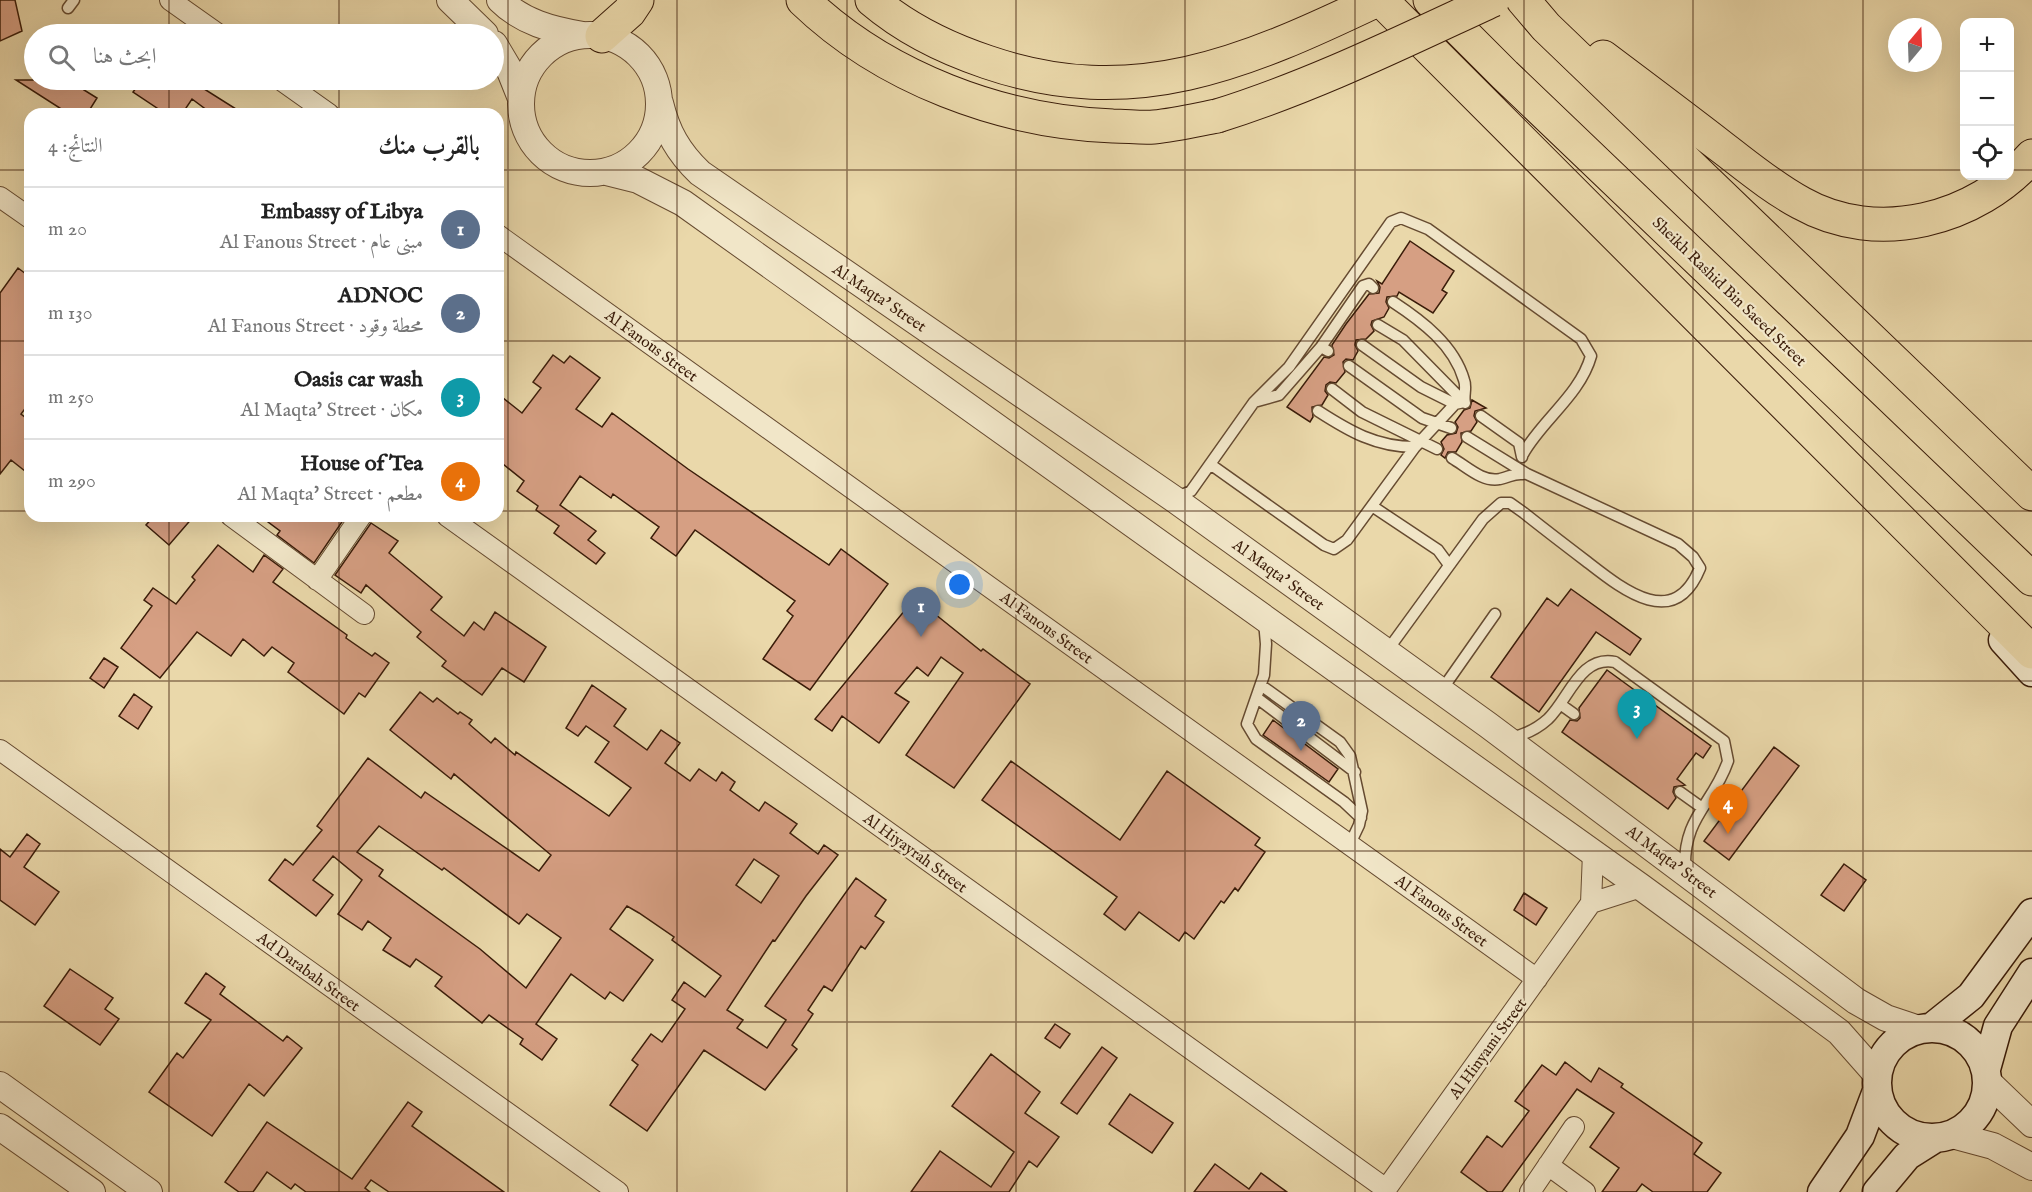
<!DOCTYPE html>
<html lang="ar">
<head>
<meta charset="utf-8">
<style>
  :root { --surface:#fff; --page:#f2f2f2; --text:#222; --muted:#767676; --line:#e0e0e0; --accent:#111827 }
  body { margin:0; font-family:"IM FELL English",Amiri,serif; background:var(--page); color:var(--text); direction:rtl }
  .controls { position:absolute; right:18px; top:18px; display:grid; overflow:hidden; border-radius:12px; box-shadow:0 6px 24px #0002 }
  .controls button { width:54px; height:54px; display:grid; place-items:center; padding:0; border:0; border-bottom:2px solid var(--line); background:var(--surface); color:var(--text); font:30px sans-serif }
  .compass { position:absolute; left:1888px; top:18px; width:54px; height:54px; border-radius:50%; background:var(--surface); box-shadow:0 6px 24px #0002; rotate:19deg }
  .you { position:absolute; left:960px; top:585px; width:21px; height:21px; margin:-15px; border:4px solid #fff; border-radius:50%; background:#1a73e8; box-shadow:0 0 0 9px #1a73e833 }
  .badge { display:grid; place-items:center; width:39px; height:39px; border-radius:50%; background:var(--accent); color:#fff; font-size:20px; font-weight:700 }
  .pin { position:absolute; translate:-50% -50px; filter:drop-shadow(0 2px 3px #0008) }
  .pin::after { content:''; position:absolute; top:32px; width:21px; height:18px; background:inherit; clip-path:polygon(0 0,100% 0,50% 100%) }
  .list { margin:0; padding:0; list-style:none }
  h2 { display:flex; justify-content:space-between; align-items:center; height:78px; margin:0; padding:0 24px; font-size:26px }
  h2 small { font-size:20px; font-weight:400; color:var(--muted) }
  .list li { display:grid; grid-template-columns:39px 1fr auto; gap:18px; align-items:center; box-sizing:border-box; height:84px; padding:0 24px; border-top:2px solid var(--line) }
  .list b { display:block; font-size:22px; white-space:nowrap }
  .list p { margin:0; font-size:20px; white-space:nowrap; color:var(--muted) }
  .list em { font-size:20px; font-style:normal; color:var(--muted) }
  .icon { flex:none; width:33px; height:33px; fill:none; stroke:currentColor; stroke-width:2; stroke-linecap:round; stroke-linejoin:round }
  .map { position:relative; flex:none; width:2032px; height:1192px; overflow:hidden; direction:ltr }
  .search { position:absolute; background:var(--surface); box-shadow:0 6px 24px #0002; left:24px; top:24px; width:480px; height:66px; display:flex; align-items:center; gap:15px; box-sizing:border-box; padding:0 21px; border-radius:33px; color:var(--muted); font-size:22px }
  .panel { position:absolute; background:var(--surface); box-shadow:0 6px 24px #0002; left:24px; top:108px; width:480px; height:414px; border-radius:18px; direction:rtl }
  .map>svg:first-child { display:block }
</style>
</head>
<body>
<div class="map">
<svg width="2032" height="1192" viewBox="0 0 2032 1192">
  <rect width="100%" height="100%" fill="#ead8aa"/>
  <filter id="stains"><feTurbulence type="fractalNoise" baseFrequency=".00333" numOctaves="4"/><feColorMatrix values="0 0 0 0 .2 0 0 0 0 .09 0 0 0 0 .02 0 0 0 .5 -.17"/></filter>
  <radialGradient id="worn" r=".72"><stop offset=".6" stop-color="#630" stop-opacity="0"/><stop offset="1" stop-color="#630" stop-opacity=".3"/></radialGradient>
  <path fill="#d69f83" stroke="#3a1c09" stroke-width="1.5" fill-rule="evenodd" d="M0 0H15L22 31 0 41Z
    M16 80H91L84 90 97 98 87 114H69Z
    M142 80H190L244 114H206L208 111 192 99 182 114H166L133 92Z
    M1410 241 1454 271 1442 290 1447 293 1433 313 1399 292 1397 296 1387 297 1386 302 1389 308 1384 317 1372 321 1371 325 1374 331 1366 339 1356 340 1355 345 1358 351 1353 360 1346 359 1343 362 1345 372 1336 383 1330 382 1326 385 1325 391 1328 395 1322 405 1312 407 1313 417 1310 422 1287 407 1324 357 1329 358 1334 355 1332 345 1346 324 1369 294 1379 293 1380 287 1377 281 1382 284Z
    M18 268 30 277V402L21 414 30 421V475L11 460 0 474V293Z
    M553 355 564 363 570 356 600 378 576 409 602 427 612 413 688 469 829 565 841 549 888 584 810 690 763 659 793 616 787 611 795 601 695 530 676 556 651 538 659 527 613 494 611 498 580 476 560 505 596 531 588 540 605 553 596 564 554 533 559 526 536 510 538 506 517 491 524 481 498 460V394L522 413 541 388 533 382Z
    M1472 400 1486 408 1475 411 1474 416 1477 422 1471 431 1461 433 1462 442 1456 452H1448L1445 458 1441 455 1444 449 1441 442 1447 435 1456 433 1458 427 1455 422 1464 410 1470 408Z
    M154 516H194L169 545 146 525Z
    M260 516H346L314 563 277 535 280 531Z
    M371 523 398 541 389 553 442 597 431 610 464 636 474 622 484 630 495 612 546 647 524 682 502 668 482 695 442 666 446 661 417 637 421 632 366 585 361 593 335 575Z
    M218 545 253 572 264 555 283 569 273 582 347 635 346 638 372 656 375 653 389 663 365 697 359 693 344 714 288 672 294 663 272 647 264 656 243 639 231 656 197 632 160 678 121 648 152 606 144 600 153 588 176 604 195 580 192 577Z
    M1571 589 1641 639 1630 655 1596 632 1539 712 1491 677 1547 598 1558 606Z
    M915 598 981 651 983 649 1030 684 954 788 906 755 963 673 941 657 928 676 917 667 895 693 909 702 879 743 842 716 832 731 815 719Z
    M104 658 118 667 104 688 90 678Z
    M1607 670 1711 746 1703 758 1696 753 1677 779 1685 785 1674 787 1673 792 1676 798 1668 809 1562 732 1570 720 1577 721 1580 718 1579 708Z
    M592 685 626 709 614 726 647 750 661 730 680 743 665 763 690 781 699 769 716 781 722 772 735 782 730 790 759 811 765 802 797 824 790 833 818 854 824 845 838 855 806 896 775 941 773 940 727 1010 743 1020 737 1028 767 1048 786 1020 765 1006 856 878 886 900 875 916 884 922 865 949 861 946 832 991 824 986 808 1010 813 1014 792 1045 797 1049 765 1090 704 1050 647 1131 610 1105 638 1065 632 1060 651 1034 662 1042 685 1009 672 1000 684 982 705 997 721 976 672 940 674 937 639 913 627 906 610 929 653 960 623 1001 610 992 605 999 571 974 536 1024 557 1039 542 1060 520 1044 523 1039 489 1015 482 1023 435 986 442 977 416 959 410 967 383 950 391 938 368 921 362 930 338 914 362 880 333 856 313 880 333 895 316 916 269 880 285 859 293 865 322 830 317 826 368 758 421 798 425 792 539 871 551 855 454 774 451 779 390 730 420 692 433 702 437 698 458 714 460 712 472 720 469 724 491 743 495 738 515 755 516 752 609 816 631 788 595 762 609 742 586 726 578 736 566 728ZM379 826 442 870 444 868 519 924 527 914 561 938 526 988 480 949 379 876 383 870 357 852ZM754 859 779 876 761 903 736 885Z
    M134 694 152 707 138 729 119 716Z
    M1273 720 1338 769 1329 782 1263 735Z
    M1774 747 1799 766 1729 860 1704 841Z
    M1011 761 1120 840 1167 771 1260 838 1255 845 1265 852 1238 891 1235 888 1224 903 1221 901 1194 939 1185 932 1179 941 1139 912 1125 930 1104 914 1117 897 982 800Z
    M27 834 40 844 24 867 59 892 35 925 0 900V849L10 857Z
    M1844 864 1866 880 1844 911 1821 895Z
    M1524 893 1547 908 1536 925 1514 910Z
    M70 969 113 998 105 1009 119 1019 100 1045 44 1006Z
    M206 973 225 987 220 994 283 1041 287 1036 302 1048 264 1096 249 1084 212 1136 149 1092 177 1053 183 1058 211 1020 185 1003Z
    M1055 1024 1070 1034 1060 1048 1045 1038Z
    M1102 1047 1117 1058 1077 1114 1061 1103Z
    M991 1054 1040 1092 1025 1113 1059 1137 1037 1167 1029 1161 1009 1192H911L940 1151 991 1187 1014 1152 952 1106Z
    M1565 1062 1591 1082 1599 1068 1623 1084 1621 1087 1702 1143 1694 1154 1721 1173 1707 1192H1653L1642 1184 1636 1192H1602L1619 1168 1590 1147 1614 1113 1577 1089 1502 1192H1488L1461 1172 1487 1136 1502 1147 1529 1111 1515 1101 1542 1065 1556 1075Z
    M1130 1094 1173 1123 1152 1153 1109 1124Z
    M408 1102 422 1112 412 1126 504 1192H389L371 1180 365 1188 370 1192H306L295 1184 291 1189 267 1172 253 1192H239L225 1182 267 1122 352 1179Z
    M1215 1164 1249 1189 1261 1173 1287 1192H1194Z"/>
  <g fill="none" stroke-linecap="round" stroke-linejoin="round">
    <defs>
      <path id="service" d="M68 8 74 0
        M1393 302C1422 321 1454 345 1464 380 1467 387 1463 396 1465 403
        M1362 345 1421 387 1455 404
        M1321 347 1363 286 1369 284 1373 288
        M1349 366 1422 418 1451 428
        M1332 389 1362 412 1437 449
        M1254 402 1289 367 1391 222 1401 218 1428 229 1581 339 1591 356C1580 395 1542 420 1523 454
        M1318 411C1349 431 1376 447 1415 447
        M1481 416 1519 443 1522 457
        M1452 458C1466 466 1483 483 1500 479 1510 477 1513 473 1523 474
        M1210 464 1324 545 1334 549 1347 540 1415 447 1455 404 1464 402 1403 340 1378 325
        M1175 498 1191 491 1254 402 1279 395 1321 347 1328 351
        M1372 506 1438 550 1449 565
        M1264 621 1266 644 1264 675 1247 724 1256 739 1344 802 1361 818
        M1387 651 1483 519 1501 503H1510L1524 513C1544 529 1565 545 1586 561 1622 589 1674 632 1700 568L1693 557 1678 544 1527 474 1467 437
        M1262 686 1340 742 1350 756 1362 811 1359 825 1350 844
        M1441 691 1495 614
        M1257 698 1355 772
        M1560 704 1574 714
        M1510 738C1524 735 1537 729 1548 719 1569 699 1580 655 1615 662L1724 741 1728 761C1713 805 1683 816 1685 870
        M1680 792 1701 807"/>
      <path id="minor" d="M170 0 218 34
        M281 80 329 114
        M0 197 30 218
        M498 235 1537 979
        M231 516 364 614
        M447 516 1386 1189
        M317 580 361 516
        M0 750 618 1192
        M1591 903 1641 887
        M1548 1165 1585 1192
        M1384 1192 1591 903 1593 853
        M1530 1192 1574 1127"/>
      <path id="tertiary" d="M450 0 485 34
        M500 0C522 22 552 30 583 35
        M521 104a69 69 0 1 1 138 0a69 69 0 1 1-138 0Z
        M494 44 510 71 520 96
        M660 103C667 132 678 152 700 173L1174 499 1488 725 1856 1001 1886 1018 1919 1029
        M606 172 638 180 683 203 1641 887 1839 1032 1877 1075
        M1988 1082 2032 1124
        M0 1085 149 1192
        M0 1127 92 1192
        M1952 1135 1993 1146 2032 1167"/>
      <path id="secondary" d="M2003 640 2032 672
        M1877 1083a55 55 0 1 1 110 0a55 55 0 1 1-110 0Z
        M1931 1028 1971 996 2032 913
        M1986 1069 1998 1026 2032 973
        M1822 1192 1860 1136 1877 1091
        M1877 1192 1907 1156 1934 1139"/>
      <path id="trunk" d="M803 0C884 78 1002 122 1113 126 1127 126 1141 128 1154 127 1175 125 1196 120 1217 116
        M872 0C905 28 945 48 987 62 1133 112 1245 63 1377 0
        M1381 0 2032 652
        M1430 0 1505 75 2032 579
        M1523 0 1546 27 2032 494
        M602 36 629 12 637 0
        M1603 57C1643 87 1683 117 1723 148 1748 167 1773 188 1801 203 1877 246 1977 220 2032 156"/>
    </defs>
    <use href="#service" stroke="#664b31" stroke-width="13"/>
    <use href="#minor" stroke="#664b31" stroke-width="22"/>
    <use href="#tertiary" stroke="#664b31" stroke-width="28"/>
    <use href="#secondary" stroke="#3a1c09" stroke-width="31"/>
    <use href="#trunk" stroke="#3a1c09" stroke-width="35"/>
    <use href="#service" stroke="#f1e6c8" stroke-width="10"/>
    <use href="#minor" stroke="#f1e6c8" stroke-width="20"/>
    <use href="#tertiary" stroke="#f1e6c8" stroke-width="26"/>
    <use href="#secondary" stroke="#f1e6c8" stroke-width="28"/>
    <use href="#trunk" stroke="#ead8aa" stroke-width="33"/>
    <defs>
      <path id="trunk-bridge" d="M1217 116C1313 86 1402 42 1493 0"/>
    </defs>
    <use href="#trunk-bridge" stroke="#3a1c09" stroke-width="35" stroke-linecap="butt"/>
    <use href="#trunk-bridge" stroke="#ead8aa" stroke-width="33"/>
  </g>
  <path fill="none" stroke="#3a1c09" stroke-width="1.5" stroke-opacity="0.55" d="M169 0V34M339 0V34M508 0V1192M677 0V1192M847 0V1192M1016 0V1192M1185 0V1192M1355 0V1192M1524 0V1192M1693 0V1192M1863 0V1192M169 80V114M339 80V114M0 170H30M498 170H1964M2010 170H2032M0 341H30M498 341H2032M0 511H30M498 511H2032M169 516V1192M339 516V1192M0 681H2032M0 851H2032M0 1022H2032"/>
  <g text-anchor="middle" stroke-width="4.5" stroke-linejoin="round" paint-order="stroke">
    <g font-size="16" fill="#3a1c09" stroke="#f1e6c8">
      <text transform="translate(1730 291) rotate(44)" y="6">Sheikh Rashid Bin Saeed Street</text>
      <text transform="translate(880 297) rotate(34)" y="6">Al Maqta' Street</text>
      <text transform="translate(652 345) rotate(36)" y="6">Al Fanous Street</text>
      <text transform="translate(1279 574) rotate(36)" y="6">Al Maqta' Street</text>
      <text transform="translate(1047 627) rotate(36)" y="6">Al Fanous Street</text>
      <text transform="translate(916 852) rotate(36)" y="6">Al Hiyayrah Street</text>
      <text transform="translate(1672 861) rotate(37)" y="6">Al Maqta' Street</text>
      <text transform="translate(1442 910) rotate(36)" y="6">Al Fanous Street</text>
      <text transform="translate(309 971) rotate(36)" y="6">Ad Darabah Street</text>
      <text transform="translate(1487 1048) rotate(-54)" y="6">Al Hinyami Street</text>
    </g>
  </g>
  <rect width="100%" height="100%" filter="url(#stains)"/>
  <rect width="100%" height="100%" fill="url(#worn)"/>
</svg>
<div class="controls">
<button>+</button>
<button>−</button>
<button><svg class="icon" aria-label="locate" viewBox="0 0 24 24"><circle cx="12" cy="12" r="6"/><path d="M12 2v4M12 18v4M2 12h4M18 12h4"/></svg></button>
</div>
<svg class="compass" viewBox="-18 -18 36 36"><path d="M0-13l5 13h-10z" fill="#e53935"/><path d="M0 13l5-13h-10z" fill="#767676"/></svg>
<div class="you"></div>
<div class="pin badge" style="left:921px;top:637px;background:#5c6f8a">1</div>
<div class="pin badge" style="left:1301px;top:751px;background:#5c6f8a">2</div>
<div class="pin badge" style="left:1637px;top:739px;background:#0f9aa8">3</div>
<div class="pin badge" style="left:1728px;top:834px;background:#e8710a">4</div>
<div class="search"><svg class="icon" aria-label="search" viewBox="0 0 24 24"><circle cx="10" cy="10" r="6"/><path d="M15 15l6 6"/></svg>ابحث هنا</div>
<section class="panel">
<h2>بالقرب منك<small>النتائج: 4</small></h2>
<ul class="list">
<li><span class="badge" style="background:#5c6f8a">1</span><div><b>Embassy of Libya</b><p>مبنى عام · Al Fanous Street</p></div><em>20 m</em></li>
<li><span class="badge" style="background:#5c6f8a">2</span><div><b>ADNOC</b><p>محطة وقود · Al Fanous Street</p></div><em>130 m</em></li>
<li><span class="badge" style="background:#0f9aa8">3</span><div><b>Oasis car wash</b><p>مكان · Al Maqta' Street</p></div><em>250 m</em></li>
<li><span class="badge" style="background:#e8710a">4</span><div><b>House of Tea</b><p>مطعم · Al Maqta' Street</p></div><em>290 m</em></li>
</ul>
</section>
</div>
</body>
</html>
